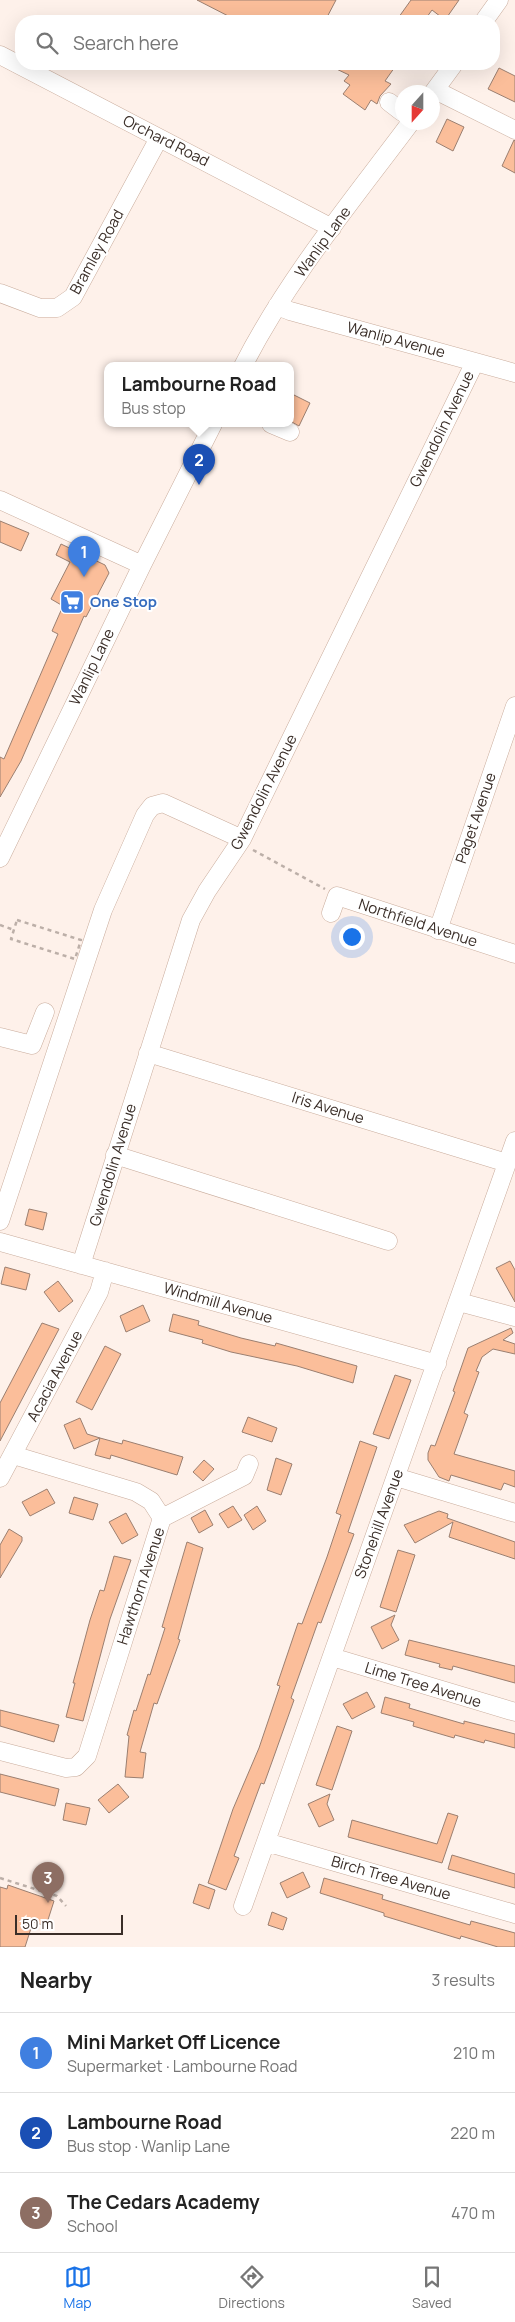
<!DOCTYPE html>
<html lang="en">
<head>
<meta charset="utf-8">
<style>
  :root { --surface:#fff; --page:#f2f2f2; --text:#222; --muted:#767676; --line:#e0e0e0; --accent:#1a73e8 }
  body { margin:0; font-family:Manrope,sans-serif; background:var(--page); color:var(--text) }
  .compass { position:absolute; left:395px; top:85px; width:45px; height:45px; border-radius:50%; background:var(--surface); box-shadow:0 5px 20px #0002; rotate:201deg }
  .scale { position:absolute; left:15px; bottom:12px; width:108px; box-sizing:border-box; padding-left:5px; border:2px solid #3a2e28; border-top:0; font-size:14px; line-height:18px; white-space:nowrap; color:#3a2e28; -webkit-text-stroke:4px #fff; paint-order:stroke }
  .you { position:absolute; left:351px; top:936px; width:18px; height:18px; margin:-12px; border:4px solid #fff; border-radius:50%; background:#1a73e8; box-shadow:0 0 0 8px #1a73e833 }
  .badge { display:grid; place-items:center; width:32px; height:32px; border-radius:50%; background:var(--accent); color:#fff; font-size:16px; font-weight:700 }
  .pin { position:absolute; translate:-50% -41px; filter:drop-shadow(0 1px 2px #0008) }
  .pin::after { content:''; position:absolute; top:26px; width:18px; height:15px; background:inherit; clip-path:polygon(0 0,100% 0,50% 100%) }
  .popup { position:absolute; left:104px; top:362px; width:190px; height:65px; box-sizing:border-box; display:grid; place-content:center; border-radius:10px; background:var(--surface); filter:drop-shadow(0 1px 4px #0005); font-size:16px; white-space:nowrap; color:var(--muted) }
  .popup b { font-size:19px; color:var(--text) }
  .popup::after { content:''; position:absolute; left:50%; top:100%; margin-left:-10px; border:10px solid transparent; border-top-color:var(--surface) }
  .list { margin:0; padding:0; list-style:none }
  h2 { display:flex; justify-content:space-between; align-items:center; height:65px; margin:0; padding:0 20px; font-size:21px }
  h2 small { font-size:16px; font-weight:400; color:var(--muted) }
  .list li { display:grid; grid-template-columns:32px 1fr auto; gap:15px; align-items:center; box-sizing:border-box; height:80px; padding:0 20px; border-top:1px solid var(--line) }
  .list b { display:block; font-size:19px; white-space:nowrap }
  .list p { margin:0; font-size:16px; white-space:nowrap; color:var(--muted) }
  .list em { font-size:16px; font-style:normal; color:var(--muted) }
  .icon { flex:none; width:28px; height:28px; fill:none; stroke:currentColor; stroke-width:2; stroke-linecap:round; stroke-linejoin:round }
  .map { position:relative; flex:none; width:515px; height:1947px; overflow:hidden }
  .search { position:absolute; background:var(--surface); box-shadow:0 5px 20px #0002; left:15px; right:15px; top:15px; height:55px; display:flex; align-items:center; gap:12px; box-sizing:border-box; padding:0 18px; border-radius:20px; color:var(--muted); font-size:19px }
  .sheet { height:305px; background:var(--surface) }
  nav { display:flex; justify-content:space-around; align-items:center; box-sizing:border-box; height:70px; border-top:1px solid var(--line); background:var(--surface); font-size:14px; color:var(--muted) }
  nav a { display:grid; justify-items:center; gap:2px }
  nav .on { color:var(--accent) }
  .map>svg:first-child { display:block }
</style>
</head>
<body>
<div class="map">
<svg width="515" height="1947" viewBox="0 0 515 1947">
  <rect width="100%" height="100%" fill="#fef1ea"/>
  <path fill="#fbbe9a" stroke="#9b7f70" d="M197 0H336L325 21H238Z
    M411 0H459L445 20 432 10 424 21H396Z
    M326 64H397L385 81 391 84 380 96 377 104 371 100 365 110 343 94 350 85 344 81 349 75Z
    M499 68 515 76V102L488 89Z
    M447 119 464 127 453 151 436 142Z
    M514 140 515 141V173L502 166Z
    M290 393 310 403 299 426 290 421Z
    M0 521 29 533 21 551 0 542Z
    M61 544 105 565 109 573 86 617 84 616 21 761 0 797V757L4 759 58 634 52 631 63 606 51 599 70 562 56 555Z
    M29 1209 47 1213 43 1230 25 1225Z
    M510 1261 515 1270V1302L496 1268Z
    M5 1267 30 1274 26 1290 1 1284Z
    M58 1281 73 1301 59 1312 44 1292Z
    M143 1305 150 1321 126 1332 120 1316Z
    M173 1314 199 1321 198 1325 241 1338 275 1346 276 1343 357 1366 353 1383 297 1366 231 1352 202 1343 203 1340 169 1331Z
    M42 1323 59 1329 0 1441V1403Z
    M511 1328 513 1333 503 1340 515 1344V1354L493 1349 482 1357 476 1371 479 1372 464 1413 468 1415 454 1454 515 1471V1487L504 1483 501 1490 451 1475 449 1481 439 1477 428 1460V1453L431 1445 435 1446 455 1392 453 1391 468 1348Z
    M105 1346 121 1354 92 1410 76 1402Z
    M395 1375 411 1380 389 1439 373 1434Z
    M248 1417 277 1428 272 1442 242 1432Z
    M80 1418 87 1434 100 1438 74 1449 64 1425Z
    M100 1438 122 1444 123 1440 183 1457 177 1475 111 1455 110 1459 95 1455Z
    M360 1441 377 1447 348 1532 354 1534 321 1623 318 1622 307 1653 291 1698 294 1700 273 1759 264 1784 261 1783 234 1856 239 1858 226 1890 208 1883 233 1809 259 1748 280 1686 277 1685 298 1623 302 1624 327 1557 341 1515 336 1513Z
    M276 1458 292 1464 281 1495 267 1490Z
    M204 1460 214 1469 203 1481 193 1472Z
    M47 1489 55 1503 30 1516 22 1502Z
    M74 1497 98 1504 93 1520 69 1513Z
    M233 1506 242 1520 228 1528 219 1514Z
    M257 1506 266 1521 253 1530 244 1515Z
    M205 1510 213 1525 199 1533 191 1518Z
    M439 1511 448 1514 447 1518 515 1542V1559L449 1537 453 1522 415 1543 404 1525Z
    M126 1513 138 1535 122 1544 109 1522Z
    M9 1529 22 1537V1541L0 1578V1545Z
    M187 1542 203 1548 178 1639 180 1640 157 1704 154 1703 140 1752 146 1753 143 1778 125 1777 129 1736 127 1735 134 1710 136 1711 148 1674 150 1675 165 1628 162 1627Z
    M398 1550 415 1555 396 1612 380 1607Z
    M114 1556 131 1560 110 1619 83 1721 66 1717 75 1683H73L90 1620 100 1590 104 1591Z
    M395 1615 391 1625 399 1640 382 1649 371 1627Z
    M409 1640 515 1666V1683L453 1666 452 1670 439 1667 440 1664 405 1655Z
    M367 1692 375 1707 352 1719 343 1704Z
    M385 1697 410 1704 409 1708 464 1724V1721L515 1734V1748L485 1740 484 1743 455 1735 454 1738 413 1726 414 1722 381 1713Z
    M0 1710 59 1725 54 1742 0 1726Z
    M337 1726 352 1731 332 1790 316 1785Z
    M0 1774 59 1789 55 1806 0 1792Z
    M118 1784 129 1797 109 1813 98 1800Z
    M330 1794 327 1804 334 1820 319 1827 308 1804Z
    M66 1803 90 1808 86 1825 63 1820Z
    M448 1813 458 1816 442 1863 348 1837 352 1820 437 1844Z
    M452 1855 515 1874V1888L448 1869Z
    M303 1872 310 1887 287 1898 280 1883Z
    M324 1878 383 1895 382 1899 443 1917 470 1925 471 1921 515 1933V1947H498L461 1936 460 1939 384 1916V1913L320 1893Z
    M199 1884 215 1890 209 1909 193 1903Z
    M8 1885 54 1901 46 1926 33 1922 25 1947H0V1887L7 1889Z
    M272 1912 287 1918 283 1930 268 1925Z"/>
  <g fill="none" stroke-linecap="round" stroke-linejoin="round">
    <defs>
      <path id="minor" d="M484 21 499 0
        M0 55 332 228
        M435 90 515 130
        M432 94 454 64
        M389 102 402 112
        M0 293 40 308H57L73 297 159 138
        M277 306 290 311 515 373
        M243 366C288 278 352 201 411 122
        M271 424 290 432
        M0 500 142 565
        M0 858 142 565 213 424
        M331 913 337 896 515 954
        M438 930 515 706
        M0 1037 32 1045 45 1012
        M148 1053 507 1163
        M115 1155 388 1241
        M0 1221 103 910 145 815 152 806 163 803 242 839
        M0 1242 437 1364
        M81 1265 191 920 207 891 242 839 475 362
        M459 1302 515 1317
        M396 1477 515 1513
        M0 1478 99 1292 105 1271
        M162 1518 244 1476 249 1464
        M332 1657 515 1712
        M0 1751 66 1768 76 1767 87 1756 162 1518 151 1501 136 1492 13 1455
        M266 1842 515 1914
        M243 1906 515 1141"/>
    </defs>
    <use href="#minor" stroke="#c9ac9c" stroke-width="19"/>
    <path stroke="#bcafa8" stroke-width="2.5" stroke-dasharray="4 4" stroke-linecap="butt" d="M253 850 325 889
      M17 920 81 940 75 959 11 939Z
      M0 925 14 930
      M0 1878 57 1896 66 1906"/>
    <use href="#minor" stroke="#fff" stroke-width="18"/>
  </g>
  <defs>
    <symbol id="supermarket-square" viewBox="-11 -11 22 22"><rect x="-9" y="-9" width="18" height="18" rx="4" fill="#3f7fe0" stroke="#fff"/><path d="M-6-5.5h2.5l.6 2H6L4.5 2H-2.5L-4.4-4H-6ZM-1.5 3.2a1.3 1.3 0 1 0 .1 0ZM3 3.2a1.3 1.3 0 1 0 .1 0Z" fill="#fff"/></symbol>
  </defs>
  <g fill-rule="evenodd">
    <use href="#supermarket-square" x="58" y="588" width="28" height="28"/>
  </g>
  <g text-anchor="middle" stroke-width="4" stroke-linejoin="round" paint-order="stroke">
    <g font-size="15" fill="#3a2e28" stroke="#fff">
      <text transform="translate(166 141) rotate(27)" y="5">Orchard Road</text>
      <text transform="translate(323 242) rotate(-54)" y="5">Wanlip Lane</text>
      <text transform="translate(97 252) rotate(-61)" y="5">Bramley Road</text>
      <text transform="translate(396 340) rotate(15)" y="5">Wanlip Avenue</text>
      <text transform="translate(442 429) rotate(-64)" y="5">Gwendolin Avenue</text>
      <text transform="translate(92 667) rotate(-64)" y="5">Wanlip Lane</text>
      <text transform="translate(264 792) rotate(-63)" y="5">Gwendolin Avenue</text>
      <text transform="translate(476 818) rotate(-71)" y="5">Paget Avenue</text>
      <text transform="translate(418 923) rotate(18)" y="5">Northfield Avenue</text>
      <text transform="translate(328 1108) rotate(17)" y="5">Iris Avenue</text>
      <text transform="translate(113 1165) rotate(-73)" y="5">Gwendolin Avenue</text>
      <text transform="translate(218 1303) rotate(16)" y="5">Windmill Avenue</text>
      <text transform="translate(55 1376) rotate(-62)" y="5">Acacia Avenue</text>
      <text transform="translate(379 1524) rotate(-70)" y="5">Stonehill Avenue</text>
      <text transform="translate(141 1586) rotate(-72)" y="5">Hawthorn Avenue</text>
      <text transform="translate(423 1685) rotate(17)" y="5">Lime Tree Avenue</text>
      <text transform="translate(391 1878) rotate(16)" y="5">Birch Tree Avenue</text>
    </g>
    <g font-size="15" font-weight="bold" fill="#366cbe" stroke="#fff" text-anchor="start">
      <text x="90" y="607">One Stop</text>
    </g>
  </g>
</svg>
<svg class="compass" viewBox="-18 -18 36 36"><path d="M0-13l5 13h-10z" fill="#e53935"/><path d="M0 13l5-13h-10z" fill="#767676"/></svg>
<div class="scale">50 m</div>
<div class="you"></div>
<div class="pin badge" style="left:84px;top:577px;background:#3f7fe0">1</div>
<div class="pin badge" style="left:199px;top:485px;background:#1a4fb4">2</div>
<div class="popup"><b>Lambourne Road</b>Bus stop</div>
<div class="pin badge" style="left:48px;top:1903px;background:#8d6e63">3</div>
<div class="search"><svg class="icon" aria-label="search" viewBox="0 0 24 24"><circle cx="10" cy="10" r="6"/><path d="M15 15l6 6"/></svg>Search here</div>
</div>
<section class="sheet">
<h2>Nearby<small>3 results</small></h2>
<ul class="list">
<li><span class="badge" style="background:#3f7fe0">1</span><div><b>Mini Market Off Licence</b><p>Supermarket · Lambourne Road</p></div><em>210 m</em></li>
<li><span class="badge" style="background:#1a4fb4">2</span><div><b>Lambourne Road</b><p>Bus stop · Wanlip Lane</p></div><em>220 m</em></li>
<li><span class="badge" style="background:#8d6e63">3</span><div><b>The Cedars Academy</b><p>School</p></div><em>470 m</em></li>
</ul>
</section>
<nav>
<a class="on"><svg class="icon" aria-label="map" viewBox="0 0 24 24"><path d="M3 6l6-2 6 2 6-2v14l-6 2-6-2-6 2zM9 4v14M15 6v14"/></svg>Map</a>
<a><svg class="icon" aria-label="directions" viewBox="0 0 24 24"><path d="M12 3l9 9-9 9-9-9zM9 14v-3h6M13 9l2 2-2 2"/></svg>Directions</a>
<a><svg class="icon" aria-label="saved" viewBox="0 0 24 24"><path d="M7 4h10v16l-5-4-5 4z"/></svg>Saved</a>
</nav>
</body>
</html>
